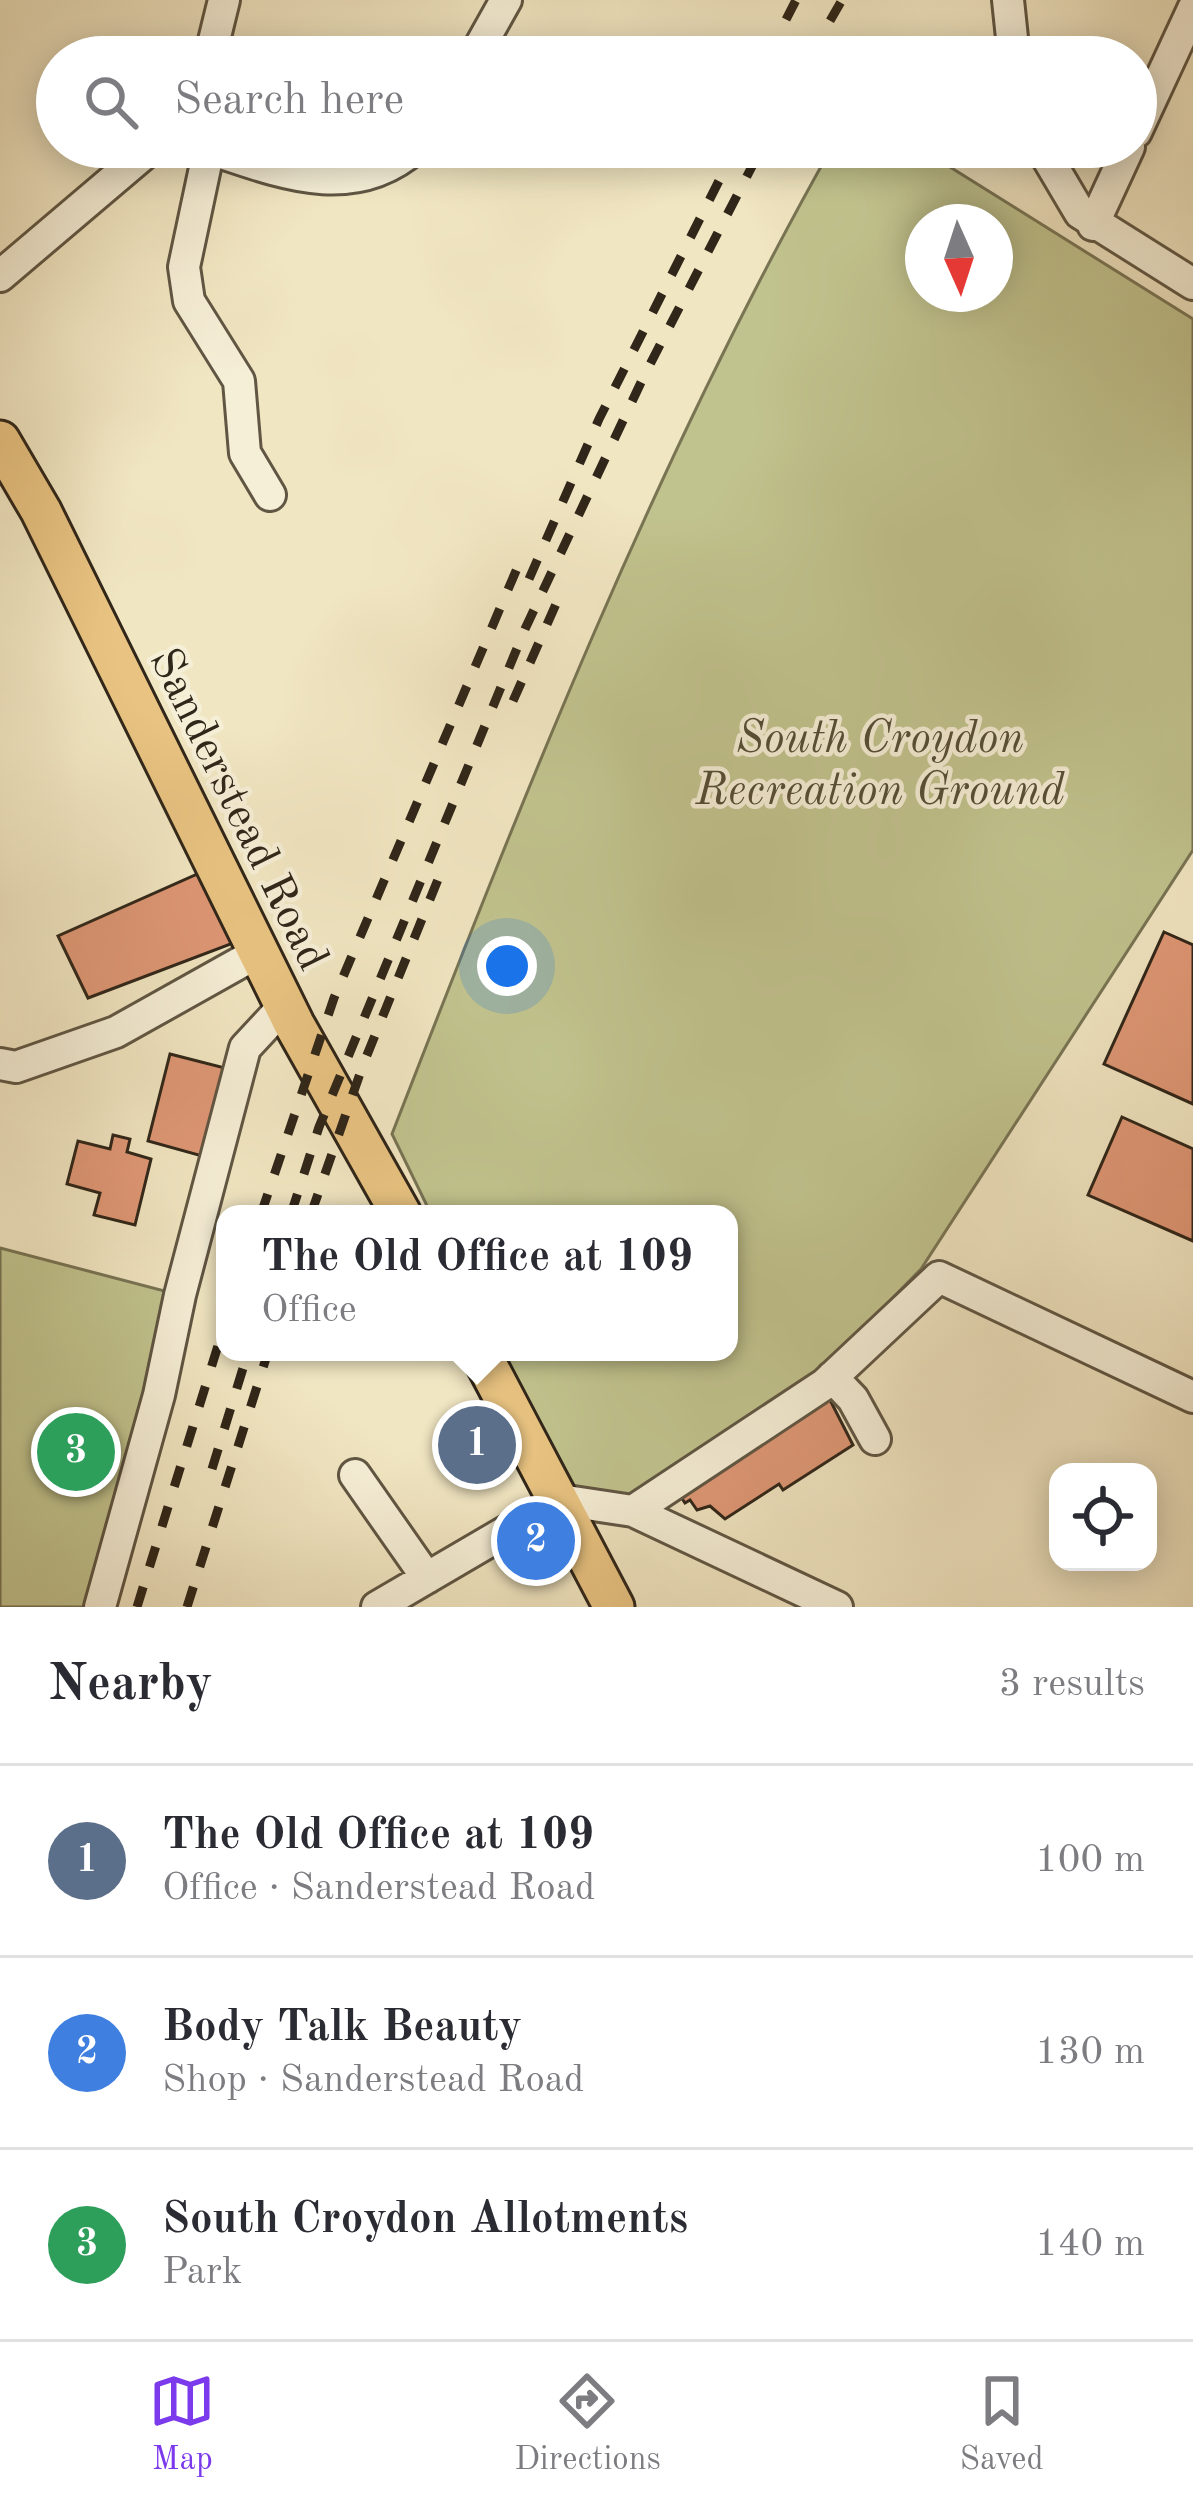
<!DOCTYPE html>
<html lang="en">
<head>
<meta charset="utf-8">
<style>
  :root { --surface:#fff; --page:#f2f2f3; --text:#2b2b33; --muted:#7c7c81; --line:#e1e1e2; --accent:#7c3aed }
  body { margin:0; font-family:"Old Standard TT",serif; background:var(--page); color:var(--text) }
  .controls { position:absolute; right:36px; bottom:36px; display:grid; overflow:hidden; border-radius:24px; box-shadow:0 6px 30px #0003 }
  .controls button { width:108px; height:108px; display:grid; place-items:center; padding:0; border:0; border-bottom:3px solid var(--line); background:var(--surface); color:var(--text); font:60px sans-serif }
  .compass { position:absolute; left:905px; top:204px; width:108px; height:108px; border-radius:50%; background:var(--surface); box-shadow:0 6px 30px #0003; rotate:177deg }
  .you { position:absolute; left:507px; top:966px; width:42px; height:42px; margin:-30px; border:9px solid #fff; border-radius:50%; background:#1a73e8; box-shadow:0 0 0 18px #1a73e833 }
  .badge { display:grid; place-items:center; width:78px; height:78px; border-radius:50%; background:var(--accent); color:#fff; font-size:39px; font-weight:700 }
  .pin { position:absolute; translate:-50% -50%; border:6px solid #fff; box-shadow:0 3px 12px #0006 }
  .popup { position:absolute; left:216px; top:1205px; width:522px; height:156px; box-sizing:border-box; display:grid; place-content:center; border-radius:24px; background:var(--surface); filter:drop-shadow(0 3px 9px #0005); font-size:39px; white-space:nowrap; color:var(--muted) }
  .popup b { font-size:45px; color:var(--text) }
  .popup::after { content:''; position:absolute; left:50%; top:100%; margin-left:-24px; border:24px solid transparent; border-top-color:var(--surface) }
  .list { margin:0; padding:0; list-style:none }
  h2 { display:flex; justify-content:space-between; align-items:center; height:156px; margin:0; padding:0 48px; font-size:51px }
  h2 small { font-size:39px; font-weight:400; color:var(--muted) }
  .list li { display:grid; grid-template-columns:78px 1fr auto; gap:36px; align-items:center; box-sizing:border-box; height:192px; padding:0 48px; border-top:3px solid var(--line) }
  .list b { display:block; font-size:45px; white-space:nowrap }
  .list p { margin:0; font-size:39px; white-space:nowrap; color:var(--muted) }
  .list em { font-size:39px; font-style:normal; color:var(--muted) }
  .icon { flex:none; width:66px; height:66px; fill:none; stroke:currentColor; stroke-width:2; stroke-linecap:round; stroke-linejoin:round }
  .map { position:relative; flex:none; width:1193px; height:1607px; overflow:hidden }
  .search { position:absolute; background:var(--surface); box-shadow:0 6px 30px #0003; left:36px; right:36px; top:36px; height:132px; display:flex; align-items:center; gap:30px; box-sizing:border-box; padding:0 42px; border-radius:66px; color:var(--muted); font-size:45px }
  .sheet { height:732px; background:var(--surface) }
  nav { display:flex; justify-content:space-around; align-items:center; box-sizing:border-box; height:168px; border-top:3px solid var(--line); background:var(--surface); font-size:33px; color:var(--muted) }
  nav a { display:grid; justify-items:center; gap:6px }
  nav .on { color:var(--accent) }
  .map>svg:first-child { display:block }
</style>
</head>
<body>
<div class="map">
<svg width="1193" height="1607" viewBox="0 0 1193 1607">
  <rect width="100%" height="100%" fill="#f1e6c2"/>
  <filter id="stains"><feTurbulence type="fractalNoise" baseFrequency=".00167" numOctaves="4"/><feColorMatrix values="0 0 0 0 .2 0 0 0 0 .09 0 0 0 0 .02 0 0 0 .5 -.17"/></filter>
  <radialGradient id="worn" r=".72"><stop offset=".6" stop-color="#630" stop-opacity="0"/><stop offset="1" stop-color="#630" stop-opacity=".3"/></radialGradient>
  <path fill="#c1c38e" stroke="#787454" stroke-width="3" fill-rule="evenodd" d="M832 147H918L1193 319V850L921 1269 819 1373 631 1499 575 1487 502 1352H729V1214H431L392 1134C522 799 655 460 832 147ZM923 222H995V294H923Z
    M0 1248 180 1295 109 1607H0Z"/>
  <path fill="#df9775" stroke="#302619" stroke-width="3" d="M202 872 236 942 88 998 58 936Z
    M1164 932 1193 945V1104L1104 1064Z
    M170 1054 225 1068 202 1156 148 1141Z
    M1122 1117 1193 1149V1241L1088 1195Z
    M113 1135 130 1139 127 1152 151 1159 135 1225 94 1215 100 1193 67 1184 78 1141 110 1149Z
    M828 1396 853 1445 783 1490 779 1484 725 1519 710 1506 697 1510 690 1500 685 1503 677 1491Z"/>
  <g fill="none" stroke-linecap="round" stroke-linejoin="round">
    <defs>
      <path id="minor" d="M1008 0 1014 57
        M210 57 224 0
        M474 57 506 0
        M1136 132 1193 9
        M204 147C277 171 352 204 416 147
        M1041 147 1080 213 1193 284
        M209 149 184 267 189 301 239 381 245 453 270 495
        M1093 225 1129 147
        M0 276 152 147
        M0 1064 16 1067 116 1032 259 952
        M832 1377 853 1399 875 1439
        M355 1475 427 1578
        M633 1511 825 1384 939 1277 1193 1397
        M100 1607 159 1395 180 1295 245 1048 285 1005
        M377 1607 560 1500 633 1511 837 1607"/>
      <path id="major" d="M0 441 41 511 294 1024 401 1214
        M480 1352 614 1607"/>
    </defs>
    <use href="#minor" stroke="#605643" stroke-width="36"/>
    <use href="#major" stroke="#302619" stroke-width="45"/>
    <use href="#minor" stroke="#f6efd7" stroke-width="30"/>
    <use href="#major" stroke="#e8c381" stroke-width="39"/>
    <path stroke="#302619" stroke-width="9" stroke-dasharray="21 21" stroke-linecap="butt" d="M767 57 796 0
      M809 57 842 0
      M529 579 599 419 736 147
      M513 701 564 586
      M261 1214 334 998 524 552
      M291 1214 319 1127 525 629 644 376 762 147
      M311 1214 363 1065 441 872
      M212 1469 248 1352
      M137 1607 225 1323
      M187 1607 268 1352"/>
  </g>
  <g text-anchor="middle" stroke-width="9" stroke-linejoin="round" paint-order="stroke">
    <g font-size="45" font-style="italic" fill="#544d36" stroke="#f6efd7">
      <text x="880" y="752">South Croydon<tspan x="880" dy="52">Recreation Ground</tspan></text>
    </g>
    <g font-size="45" fill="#302619" stroke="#f6efd7">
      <text transform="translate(241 808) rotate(64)" y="16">Sanderstead Road</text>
    </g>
  </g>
  <rect width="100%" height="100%" filter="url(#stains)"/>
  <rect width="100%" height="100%" fill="url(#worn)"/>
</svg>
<div class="controls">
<button><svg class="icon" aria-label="locate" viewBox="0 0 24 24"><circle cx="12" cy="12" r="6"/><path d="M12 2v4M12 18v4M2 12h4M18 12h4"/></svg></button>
</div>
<svg class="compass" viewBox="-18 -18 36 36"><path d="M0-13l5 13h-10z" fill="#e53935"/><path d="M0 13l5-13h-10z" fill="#7c7c81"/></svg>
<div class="you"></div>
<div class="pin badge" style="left:477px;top:1445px;background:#5c6f8a">1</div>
<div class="popup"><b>The Old Office at 109</b>Office</div>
<div class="pin badge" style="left:536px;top:1541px;background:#3f7fe0">2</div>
<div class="pin badge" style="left:76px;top:1452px;background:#2e9e5b">3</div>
<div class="search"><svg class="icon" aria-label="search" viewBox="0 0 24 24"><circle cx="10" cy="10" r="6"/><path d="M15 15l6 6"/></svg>Search here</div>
</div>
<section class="sheet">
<h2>Nearby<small>3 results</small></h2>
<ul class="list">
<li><span class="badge" style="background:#5c6f8a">1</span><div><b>The Old Office at 109</b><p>Office · Sanderstead Road</p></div><em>100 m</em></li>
<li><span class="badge" style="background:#3f7fe0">2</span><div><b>Body Talk Beauty</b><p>Shop · Sanderstead Road</p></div><em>130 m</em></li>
<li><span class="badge" style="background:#2e9e5b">3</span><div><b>South Croydon Allotments</b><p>Park</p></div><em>140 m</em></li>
</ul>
</section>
<nav>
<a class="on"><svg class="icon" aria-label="map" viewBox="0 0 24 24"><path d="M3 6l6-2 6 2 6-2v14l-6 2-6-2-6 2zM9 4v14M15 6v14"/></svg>Map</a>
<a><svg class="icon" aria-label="directions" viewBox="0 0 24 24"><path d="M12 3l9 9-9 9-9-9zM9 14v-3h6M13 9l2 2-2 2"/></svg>Directions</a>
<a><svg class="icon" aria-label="saved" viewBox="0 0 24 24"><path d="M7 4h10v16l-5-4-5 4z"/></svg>Saved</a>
</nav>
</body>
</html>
